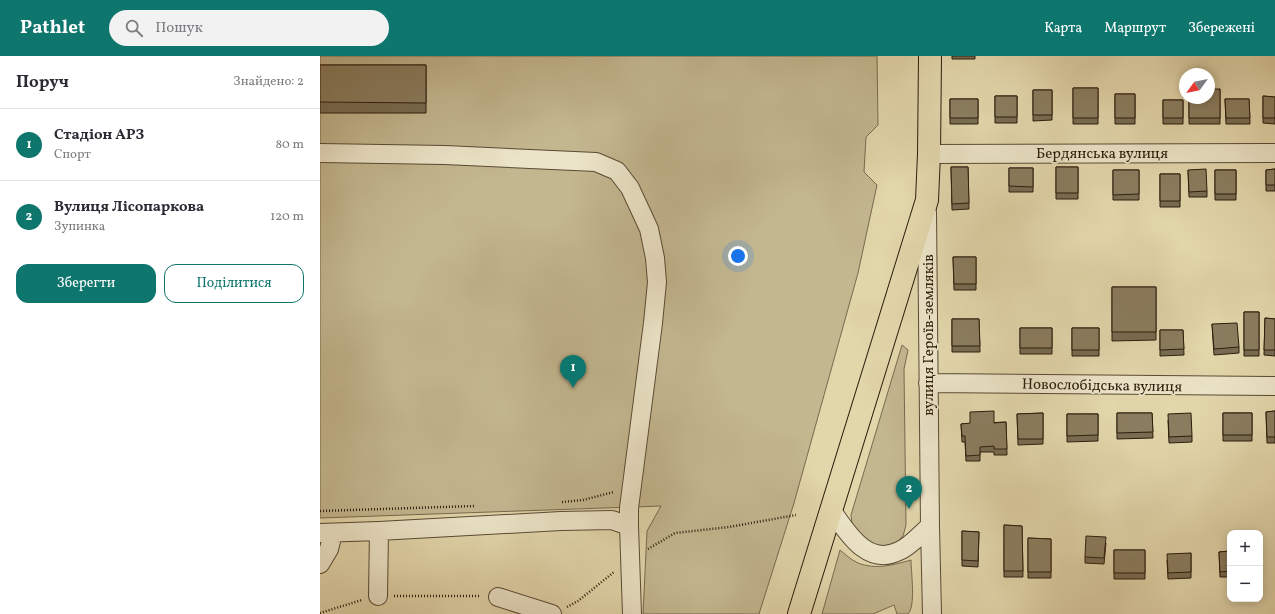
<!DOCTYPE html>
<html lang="uk">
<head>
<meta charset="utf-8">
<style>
  :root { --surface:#fff; --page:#f2f2f3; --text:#2b2b33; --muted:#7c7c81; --line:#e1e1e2; --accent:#0f766e }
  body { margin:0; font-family:Vollkorn,serif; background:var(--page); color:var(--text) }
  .controls { position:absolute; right:12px; bottom:12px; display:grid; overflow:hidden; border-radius:8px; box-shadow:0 2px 10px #0003 }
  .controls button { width:36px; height:36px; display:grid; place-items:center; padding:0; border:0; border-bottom:1px solid var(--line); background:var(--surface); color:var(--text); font:20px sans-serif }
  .compass { position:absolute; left:859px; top:12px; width:36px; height:36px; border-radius:50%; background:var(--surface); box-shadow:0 2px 10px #0003; rotate:237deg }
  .you { position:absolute; left:418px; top:200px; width:14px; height:14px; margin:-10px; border:3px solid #fff; border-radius:50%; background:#1a73e8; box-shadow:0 0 0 6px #1a73e833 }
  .badge { display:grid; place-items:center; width:26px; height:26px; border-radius:50%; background:var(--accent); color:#fff; font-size:13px; font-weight:700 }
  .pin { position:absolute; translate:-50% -33px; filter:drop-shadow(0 1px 2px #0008) }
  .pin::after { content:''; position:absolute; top:21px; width:14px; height:12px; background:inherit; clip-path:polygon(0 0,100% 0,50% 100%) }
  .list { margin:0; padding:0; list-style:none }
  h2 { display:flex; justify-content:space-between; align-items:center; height:52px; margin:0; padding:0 16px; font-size:17px }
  h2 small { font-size:13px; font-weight:400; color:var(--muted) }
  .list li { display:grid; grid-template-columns:26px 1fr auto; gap:12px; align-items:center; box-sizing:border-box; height:72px; padding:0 16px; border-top:1px solid var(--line) }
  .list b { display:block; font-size:15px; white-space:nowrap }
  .list p { margin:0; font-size:13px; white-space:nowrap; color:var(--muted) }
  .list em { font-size:13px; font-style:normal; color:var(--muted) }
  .actions { display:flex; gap:8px; padding:12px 16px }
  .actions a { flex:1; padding:9px 0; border:1px solid var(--accent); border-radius:12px; text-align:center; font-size:14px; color:var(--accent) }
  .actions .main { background:var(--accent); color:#fff }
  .icon { flex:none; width:22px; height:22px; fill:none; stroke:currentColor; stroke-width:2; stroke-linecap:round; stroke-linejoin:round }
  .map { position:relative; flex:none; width:955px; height:558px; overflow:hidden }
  header { display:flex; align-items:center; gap:24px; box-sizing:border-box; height:56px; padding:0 20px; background:var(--accent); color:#fff }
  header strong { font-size:19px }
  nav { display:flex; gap:22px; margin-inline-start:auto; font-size:14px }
  .search { width:280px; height:36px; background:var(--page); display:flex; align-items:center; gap:10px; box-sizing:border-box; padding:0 14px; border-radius:22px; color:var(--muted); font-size:15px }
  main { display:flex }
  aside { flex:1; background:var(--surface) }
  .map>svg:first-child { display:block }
</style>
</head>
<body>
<header>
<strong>Pathlet</strong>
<div class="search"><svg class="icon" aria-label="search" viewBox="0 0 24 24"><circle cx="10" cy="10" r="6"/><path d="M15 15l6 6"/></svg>Пошук</div>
<nav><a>Карта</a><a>Маршрут</a><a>Збережені</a></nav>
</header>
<main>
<aside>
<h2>Поруч<small>Знайдено: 2</small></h2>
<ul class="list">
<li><span class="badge">1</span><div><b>Стадіон АРЗ</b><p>Спорт</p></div><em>80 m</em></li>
<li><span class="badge">2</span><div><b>Вулиця Лісопаркова</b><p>Зупинка</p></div><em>120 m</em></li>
</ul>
<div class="actions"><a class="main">Зберегти</a><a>Поділитися</a></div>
</aside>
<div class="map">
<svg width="955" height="558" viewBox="0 0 955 558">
  <rect width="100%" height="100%" fill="#e2d6ab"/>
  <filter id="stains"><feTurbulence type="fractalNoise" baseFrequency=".005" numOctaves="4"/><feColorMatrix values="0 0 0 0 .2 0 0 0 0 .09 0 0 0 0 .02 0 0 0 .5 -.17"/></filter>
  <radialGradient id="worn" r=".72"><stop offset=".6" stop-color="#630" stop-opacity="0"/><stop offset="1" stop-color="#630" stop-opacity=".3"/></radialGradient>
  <path fill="#c3b790" stroke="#776a4e" d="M0 0H557L558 69 546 81 544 116 557 129 538 217 474 447 439 558H323L327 475 341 450 0 462Z
    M582 289 588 294 584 313 586 469 583 480 577 486 568 490H556L536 476 532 467 531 459Z
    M520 494C525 498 531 504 538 507 556 514 573 509 591 504 591 516 596 550 588 558H577L574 549 553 558H502Z"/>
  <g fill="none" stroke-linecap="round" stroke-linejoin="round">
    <defs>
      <path id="minor" d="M0 97 125 99 276 106 297 115 310 132 329 173 335 202 337 226 333 267 309 452V470
        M609 98 955 97
        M607 156 610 470 612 558
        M608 327 955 330
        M512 455C527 476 547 511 579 495 591 490 600 478 610 470
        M0 477 59 475 241 465 292 464 309 470 312 558
        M0 508 9 493 13 477
        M58 540 59 475
        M178 541 232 558"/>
      <path id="major" d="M479 558 607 144 609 98 610 0"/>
    </defs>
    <use href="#minor" stroke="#594b34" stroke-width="20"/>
    <use href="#major" stroke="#2b1d0c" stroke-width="24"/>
    <path stroke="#2b1d0c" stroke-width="2.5" stroke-dasharray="1 2" stroke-linecap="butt" d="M242 446 263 444 294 436
      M0 455 155 450
      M328 493 355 477 409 471 476 459
      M74 540H161
      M247 551 258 545 294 516
      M0 557 42 544"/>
    <use href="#minor" stroke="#ece4c8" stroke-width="18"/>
    <use href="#major" stroke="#e2d6ab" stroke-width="22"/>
  </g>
  <path fill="#776c52" stroke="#2b1d0c" d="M632 0H655V3H632Z
    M0 9H106V57H0Z
    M753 32H778V68H753Z
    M900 33V68H869V42Z
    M713 34H732V64L713 65Z
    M795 38H815V68H795Z
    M675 40H697V67H675Z
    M943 40 955 41V68L943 67Z
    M630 43H658V68H630Z
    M905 43H929L930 68H906Z
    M843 44H863V68H843Z
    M631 111H648L649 153 632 154Z
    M736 111H758V143H736Z
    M689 112H713V136H689Z
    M955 113V135H946V114Z
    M793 114H819V144H793Z
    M868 114 887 135V141H869Z
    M895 114H916V144H895Z
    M840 118H860V151H840Z
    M633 201H656V234H634Z
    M792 231H836V284L792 285Z
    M924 256H939V300H924Z
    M945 262 955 263V300L944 299Z
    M632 263H659L660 296H632Z
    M892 268 919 291V297L894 299Z
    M700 272H732V298H700Z
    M752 272H779V300H752Z
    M840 274H863L864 299 840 300Z
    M955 355V387H947L946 356Z
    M723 357V388L698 389 697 358Z
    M797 357H832L833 382 797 383Z
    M903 357H932V385H903Z
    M747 358H778V385L747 386Z
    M848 364 872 380V386L849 387Z
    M686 366 687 399H674V396H660V405H646L645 386H642L641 368Z
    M684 469 702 470 703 521H684Z
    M642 475 659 476 658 511 642 510Z
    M708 482 731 483V522H708Z
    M786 487 784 508 765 507V501Z
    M794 494H825V523H794Z
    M910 495V521H900L899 496Z
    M871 497V522L848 523 847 504Z"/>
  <path fill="#8a7d5f" stroke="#2b1d0c" d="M0 9H106V47L0 46Z
    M753 32H778V62H753Z
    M889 33H900V62H869V42H889Z
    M713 34H732V59H713Z
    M795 38H815V62H795Z
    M675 40H697V61H675Z
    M943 40 955 41V62H943Z
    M630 43H658V62H630Z
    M905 43H929L930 62H906Z
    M843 44H863V62H843Z
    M631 111H648L649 147 632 148Z
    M736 111H758V137H736Z
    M689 112H713V131L689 130Z
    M886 113 887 135 869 136 868 114Z
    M955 113V129H946V114Z
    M793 114H819V138L793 139Z
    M895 114H916V138H895Z
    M840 118H860V145H840Z
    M633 201H656V228H634Z
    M792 231H836V276H792Z
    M924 256H939V294H924Z
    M945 262 955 263V294H944Z
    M632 263H659L660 290H632Z
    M917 267 919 291 894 293 892 268Z
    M700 272H732V292H700Z
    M752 272H779V294H752Z
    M840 274H863L864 293 840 294Z
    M674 355V367L686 366 687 393H674V390L660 391V399L646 400 645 380H642L641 368 650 367V356Z
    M955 355V381H947L946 356Z
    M723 357V383H698L697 358Z
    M797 357H832L833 376 797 377Z
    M871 357 872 380 849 381 848 358Z
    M903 357H932V379H903Z
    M747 358H778V379L747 380Z
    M684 469 702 470 703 515H684Z
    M642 475 659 476 658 505 642 504Z
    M766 480 786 481 784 502 765 501Z
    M708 482 731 483V516H708Z
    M794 494H825V517H794Z
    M910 495V515L900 516 899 496Z
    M871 497V516L848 517 847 498Z"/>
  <g text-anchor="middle" stroke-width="3.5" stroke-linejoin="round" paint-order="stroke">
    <g font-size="15" fill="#2b1d0c" stroke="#ece4c8">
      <text x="782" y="102">Бердянська вулиця</text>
      <text transform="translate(608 279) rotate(-90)" y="5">вулиця Героїв-земляків</text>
      <text transform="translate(782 329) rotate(1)" y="5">Новослобідська вулиця</text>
    </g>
  </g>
  <rect width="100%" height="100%" filter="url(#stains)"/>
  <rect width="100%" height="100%" fill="url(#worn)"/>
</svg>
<div class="controls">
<button>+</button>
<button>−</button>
</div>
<svg class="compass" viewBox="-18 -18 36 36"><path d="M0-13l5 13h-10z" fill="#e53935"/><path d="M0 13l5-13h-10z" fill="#7c7c81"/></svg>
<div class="you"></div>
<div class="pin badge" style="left:253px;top:332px">1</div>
<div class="pin badge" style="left:589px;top:453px">2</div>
</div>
</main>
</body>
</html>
